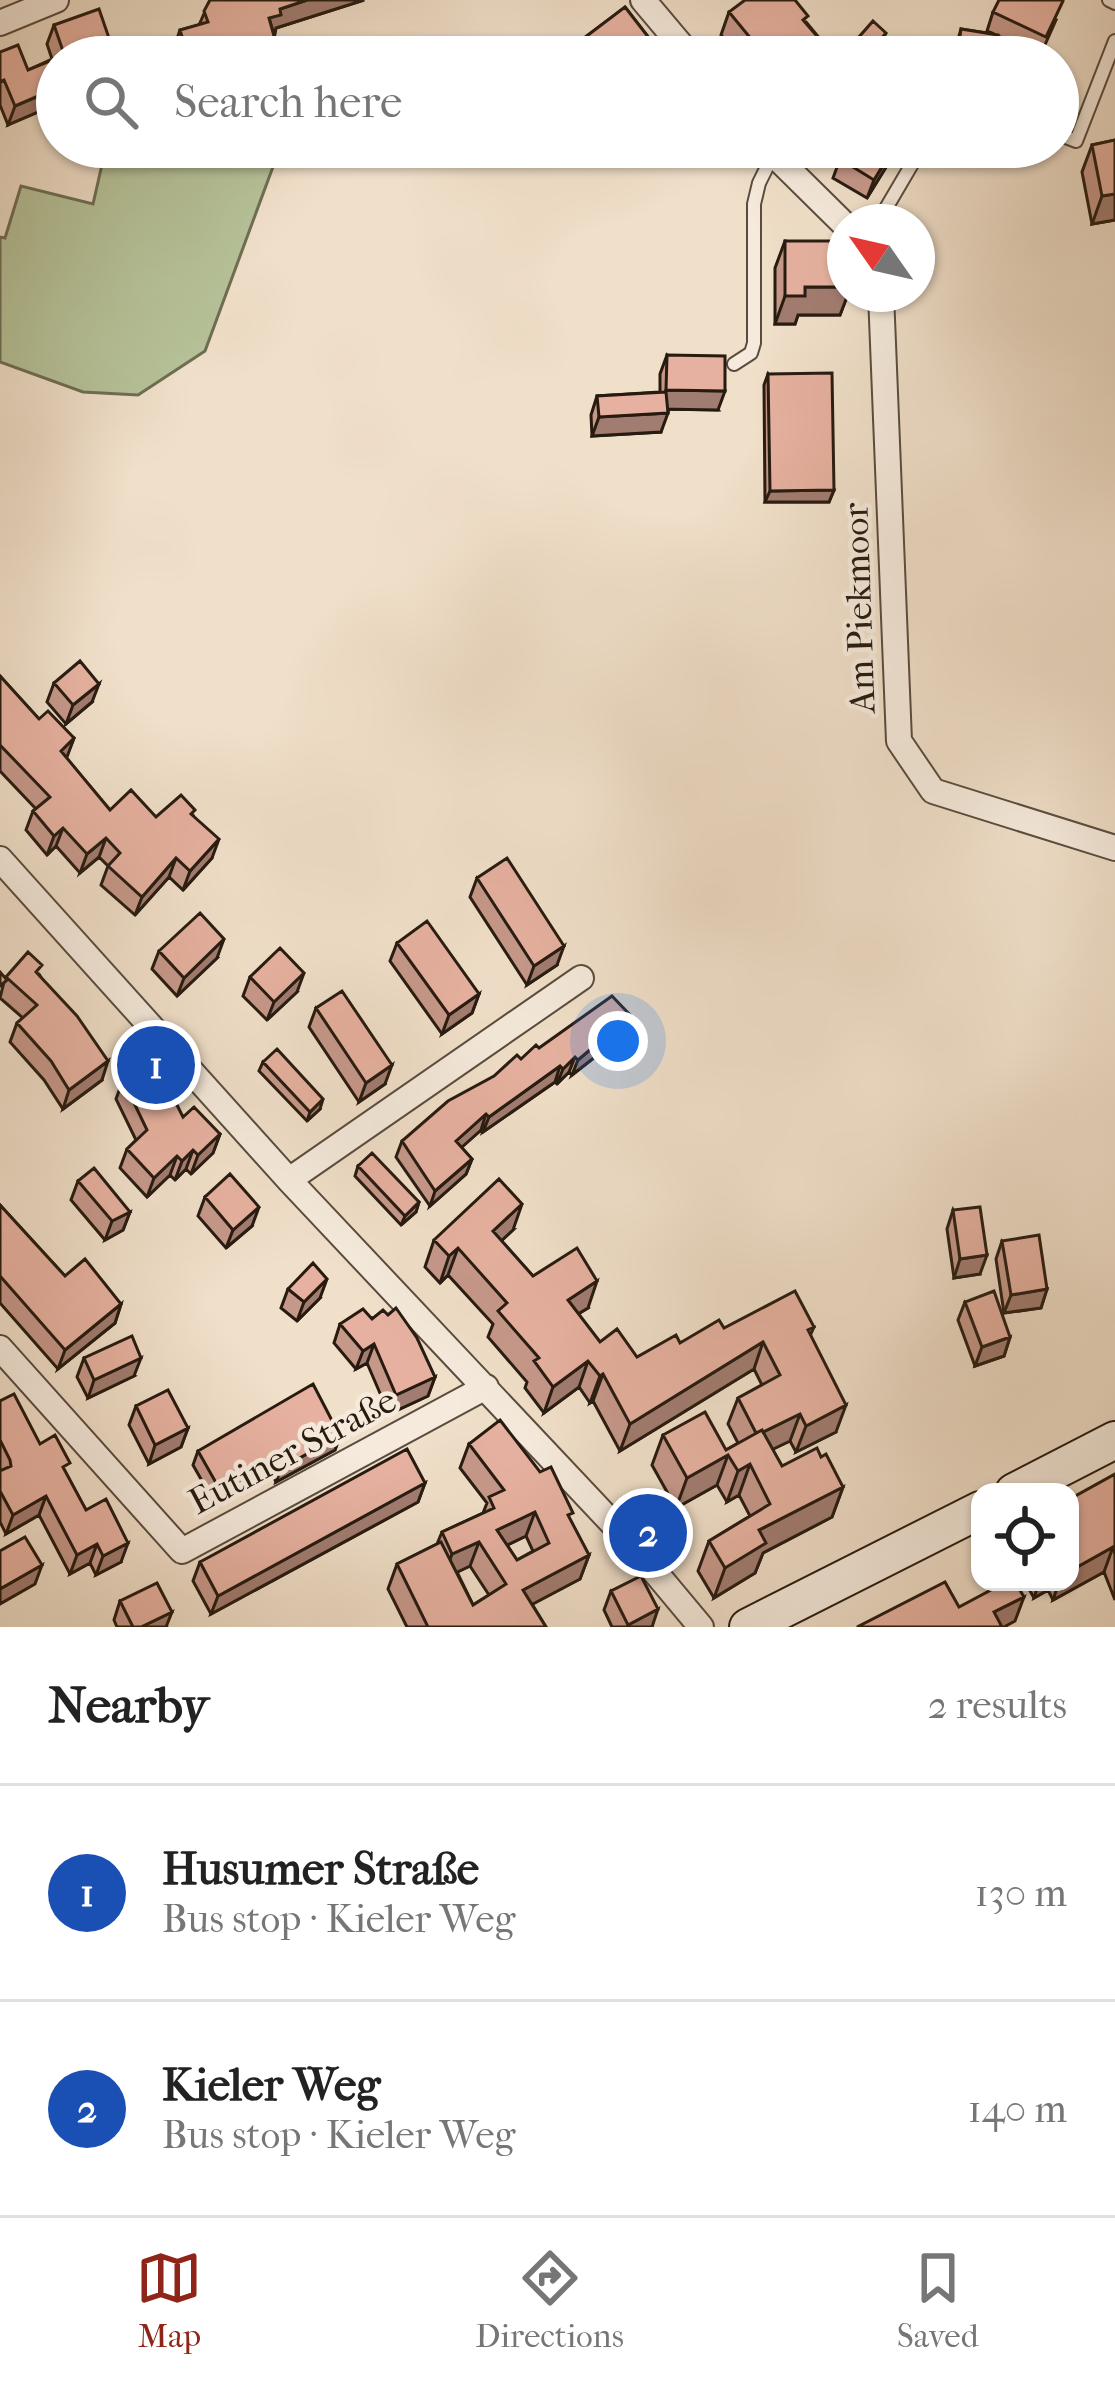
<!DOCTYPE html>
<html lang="en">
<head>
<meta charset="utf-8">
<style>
  :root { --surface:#fff; --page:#f6f6f6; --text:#222; --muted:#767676; --line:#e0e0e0; --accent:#8f2418 }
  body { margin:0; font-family:"IM FELL French Canon",serif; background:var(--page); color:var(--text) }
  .controls { position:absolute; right:36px; bottom:36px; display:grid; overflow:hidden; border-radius:24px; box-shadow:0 3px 9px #0004 }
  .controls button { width:108px; height:108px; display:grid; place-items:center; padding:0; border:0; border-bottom:3px solid var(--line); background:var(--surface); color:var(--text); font:60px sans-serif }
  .compass { position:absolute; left:827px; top:204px; width:108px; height:108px; border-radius:50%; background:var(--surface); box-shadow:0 3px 9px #0004; rotate:304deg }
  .you { position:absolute; left:618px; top:1041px; width:42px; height:42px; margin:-30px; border:9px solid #fff; border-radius:50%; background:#1a73e8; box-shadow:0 0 0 18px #1a73e833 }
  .badge { display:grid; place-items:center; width:78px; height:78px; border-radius:50%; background:var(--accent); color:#fff; font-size:39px; font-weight:700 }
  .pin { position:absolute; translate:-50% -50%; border:6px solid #fff; box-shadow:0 3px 12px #0006 }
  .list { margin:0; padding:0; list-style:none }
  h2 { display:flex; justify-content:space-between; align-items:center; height:156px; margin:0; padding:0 48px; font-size:51px }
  h2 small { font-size:39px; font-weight:400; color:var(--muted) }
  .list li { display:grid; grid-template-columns:78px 1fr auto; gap:36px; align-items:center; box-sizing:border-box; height:216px; padding:0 48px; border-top:3px solid var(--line) }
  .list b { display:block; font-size:45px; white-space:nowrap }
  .list p { margin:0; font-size:39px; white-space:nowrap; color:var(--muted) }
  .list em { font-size:39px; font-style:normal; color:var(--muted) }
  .icon { flex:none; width:66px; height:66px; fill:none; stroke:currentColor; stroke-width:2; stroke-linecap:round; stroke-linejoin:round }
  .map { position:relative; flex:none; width:1115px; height:1627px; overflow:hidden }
  .search { position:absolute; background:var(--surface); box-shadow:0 3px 9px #0004; left:36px; right:36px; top:36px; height:132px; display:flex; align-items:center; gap:30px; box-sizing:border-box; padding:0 42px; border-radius:66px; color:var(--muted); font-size:45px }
  .sheet { height:588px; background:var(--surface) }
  nav { display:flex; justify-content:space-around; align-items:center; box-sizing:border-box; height:168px; border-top:3px solid var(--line); background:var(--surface); font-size:33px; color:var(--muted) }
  nav a { display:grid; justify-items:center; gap:6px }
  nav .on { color:var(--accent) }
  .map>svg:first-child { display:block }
</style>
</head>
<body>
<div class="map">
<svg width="1115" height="1627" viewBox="0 0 1115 1627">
  <rect width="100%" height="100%" fill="#f0dfc9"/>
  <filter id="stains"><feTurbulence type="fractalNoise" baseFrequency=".00167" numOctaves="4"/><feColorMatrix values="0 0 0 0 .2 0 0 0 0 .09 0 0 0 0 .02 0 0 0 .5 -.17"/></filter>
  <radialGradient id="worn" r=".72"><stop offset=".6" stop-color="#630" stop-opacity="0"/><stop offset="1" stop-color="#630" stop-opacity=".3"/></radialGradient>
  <path fill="#b6c299" stroke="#6e6e54" stroke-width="3" d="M106 147H272L274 164 205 351 138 395 83 392 0 362V237L5 238 21 186 93 204Z"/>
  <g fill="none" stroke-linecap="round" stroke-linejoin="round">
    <defs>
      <path id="lane" d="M1109 0 1115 3
        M1058 134 1076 141 1115 41
        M878 222 922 147
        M734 364 751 353 754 343V204L759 183 773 155"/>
      <path id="street" d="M643 0 691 57
        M0 23 56 0
        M766 147 845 225
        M881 294 899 741 933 791 1115 848
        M0 859 289 1180 630 1542 701 1627
        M289 1180 581 978
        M0 1348 182 1551 486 1387"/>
      <path id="secondary" d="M1014 1492 1115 1440
        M748 1627 980 1510"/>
    </defs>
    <use href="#lane" stroke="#594c3e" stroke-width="16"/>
    <use href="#street" stroke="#594c3e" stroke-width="28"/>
    <use href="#secondary" stroke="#271b10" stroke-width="40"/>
    <use href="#lane" stroke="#f5eadc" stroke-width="12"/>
    <use href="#street" stroke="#f5eadc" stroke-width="24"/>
    <use href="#secondary" stroke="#f5eadc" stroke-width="36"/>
  </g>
  <path fill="#c6988a" stroke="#271b10" stroke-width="3" fill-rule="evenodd" d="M210 0H364L276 28 271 57H175L173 50 180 30 199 25Z
    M625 7 659 51 673 57H559Z
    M729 12 806 22 835 57H739L721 35Z
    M993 12 1056 20 1040 56 998 36 994 57H953L961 29 994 34 987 31Z
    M54 25 110 41 104 57 8 125 0 105V52L28 70 52 59 47 44Z
    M859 37 882 42 869 57H867L855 47Z
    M1115 140V220L1092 224 1082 172 1092 145Z
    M840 159H891L867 198 833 178Z
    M785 241 832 251 845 294H848L840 315H798L795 324H775V268Z
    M667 355 718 410 667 409 661 432 592 436 591 415 597 396 660 392V374Z
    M768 374 834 490 829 502H765L764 385Z
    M0 676 39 719 74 738 66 758 110 810 156 817 193 815 212 858 183 890 169 877 135 915 101 885 108 866 99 857 80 873 56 846 47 855 26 830 33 811 36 809 0 771Z
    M54 683 92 702 66 724 47 702Z
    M477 878 557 965 527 985 470 897Z
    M397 943 479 994 472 1013 442 1034 390 961Z
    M159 951 217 958 177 996 152 969Z
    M39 974 102 1080 63 1109 44 1080 10 1042 17 1023 23 1018 0 998 5 978Z
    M250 977 297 992 267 1020 243 996Z
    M316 1008 385 1084 359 1102 309 1027Z
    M626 1032 602 1055 600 1053 572 1075 569 1072 557 1084 555 1082 483 1132 481 1130 461 1147 472 1159 466 1174 430 1206 396 1157 402 1141 539 1048Z
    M263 1062 320 1109 307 1121 259 1071Z
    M123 1080 183 1117 220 1134 213 1153 191 1174 186 1169 175 1180 170 1175 147 1197 120 1168 127 1149 136 1140 116 1099Z
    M358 1166 419 1202 416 1212 401 1225 355 1176Z
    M78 1181 130 1212 123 1230 105 1240 71 1200Z
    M205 1197 252 1226 226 1248 198 1216Z
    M0 1205 65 1276 121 1304 115 1323 58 1369 0 1303Z
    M953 1210 980 1274 954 1278 947 1229Z
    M513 1230 501 1241 533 1276 588 1308 578 1314 600 1342 637 1357 724 1328 814 1327 810 1336 836 1432 796 1452 790 1441 772 1449 782 1466 821 1457 843 1487 832 1517 763 1553 755 1573 714 1598 698 1571 709 1541 750 1516 739 1495 727 1502 717 1485 676 1508 652 1465 663 1435 726 1450 738 1443 728 1424 738 1398 762 1385 754 1369 620 1451 593 1401 590 1403 579 1387 544 1413 525 1388 527 1382 488 1337 493 1324 448 1275 440 1283 425 1267 434 1240Z
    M1002 1241 1047 1289 1041 1308 1004 1313 996 1259Z
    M288 1289 320 1298 297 1321 281 1308Z
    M965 1302 1010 1337 1004 1356 975 1366 958 1320Z
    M388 1315 435 1377 428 1396 389 1414 367 1363 356 1369 334 1343 340 1324Z
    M84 1358 134 1376 88 1398 77 1377Z
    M0 1401 66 1474 86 1510 121 1562 96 1575 90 1563 70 1574 39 1515 6 1534 0 1522Z
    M136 1406 188 1428 181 1447 149 1464 129 1425Z
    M340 1436 335 1450 276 1482 270 1470 214 1502 193 1465 198 1451Z
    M469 1444 570 1520 589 1555 580 1579 532 1604 546 1627H407L388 1589 397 1564 437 1544 442 1532 483 1513 487 1503 460 1468ZM526 1536 533 1551 517 1560 507 1545ZM470 1566 489 1595 473 1605 457 1572Z
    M1115 1474V1600L1104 1572 1053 1600 1048 1590 1034 1598 1025 1582H1070Z
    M425 1483 418 1502 211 1614 193 1581 200 1562Z
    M611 1591 652 1627H612L604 1610Z
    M120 1601 166 1627H117L114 1620Z"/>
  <path fill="#a17c70" stroke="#271b10" stroke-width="3" d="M307 0H364L276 28 274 35 269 18 280 9Z
    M886 33 882 42 869 57 872 49Z
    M110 41 104 57 99 45Z
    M276 43 271 57H228Z
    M617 44 613 57H600Z
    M57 88V104L8 125 15 106Z
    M894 147H896L891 159 867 198 874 180Z
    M1115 194V220L1092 224 1102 196Z
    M805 287H845V294H848L840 315H798L795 324H775L785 296Z
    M666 390 725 391 718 410 659 409Z
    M668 413 661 432 592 436 599 417Z
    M834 490 829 502H765L770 491Z
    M99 684 92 702 66 724 73 705Z
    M74 738 67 757 54 770 61 751Z
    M63 828 56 846 47 855 54 836Z
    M106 838 99 857 80 873 87 854Z
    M219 839 212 858 183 890 190 871Z
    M176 858 169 877 135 915 142 897Z
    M224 939 217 958 177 996 184 978Z
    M564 946 557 965 527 985 534 966Z
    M304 973 297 992 267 1020 274 1002Z
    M479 994 472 1013 442 1034 449 1015Z
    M632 1017 626 1032 602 1055 608 1040Z
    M605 1037 600 1053 572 1075 578 1060Z
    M575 1057 569 1072 557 1084 563 1069Z
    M108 1061 102 1080 63 1109 69 1090Z
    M392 1065 385 1084 359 1102 366 1083Z
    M560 1066 555 1082 483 1132 489 1117Z
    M323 1099 320 1109 307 1121 310 1112Z
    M486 1114 481 1130 451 1157 456 1141Z
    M220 1134 213 1153 191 1174 198 1155Z
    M193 1150 186 1169 175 1180 182 1161Z
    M177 1156 170 1175 147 1197 154 1178Z
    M472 1159 466 1174 430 1206 435 1191Z
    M419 1202 416 1212 401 1225 405 1216Z
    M522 1204 513 1230 483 1258 493 1231Z
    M259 1207 252 1226 226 1248 233 1230Z
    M130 1212 123 1230 105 1240 112 1221Z
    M458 1248 448 1275 440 1283 449 1256Z
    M987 1255 980 1274 954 1278 960 1259Z
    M327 1279 320 1298 297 1321 304 1302Z
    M597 1281 588 1308 558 1326 568 1300Z
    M1047 1289 1041 1308 1004 1313 1011 1295Z
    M121 1304 115 1323 58 1369 65 1350Z
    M1010 1337 1004 1356 975 1366 982 1347Z
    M763 1342 754 1369 620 1451 630 1424Z
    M374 1344 367 1363 356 1369 363 1351Z
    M141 1358 134 1376 88 1398 94 1380Z
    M588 1361 579 1387 544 1413 553 1387Z
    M603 1374 593 1401 590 1403 600 1376Z
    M435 1377 428 1396 389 1414 396 1395Z
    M846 1405 836 1432 796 1452 806 1426Z
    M800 1414 790 1441 747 1462 757 1435Z
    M188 1428 181 1447 149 1464 155 1445Z
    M340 1436 335 1450 276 1482 281 1468Z
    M728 1455 717 1485 676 1508 687 1478Z
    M274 1456 270 1470 214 1502 219 1488Z
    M750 1464 739 1495 727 1502 738 1471Z
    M425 1483 418 1502 211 1614 218 1596Z
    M843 1487 832 1517 763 1553 755 1573 714 1598 725 1568 759 1530Z
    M46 1496 39 1515 6 1534 13 1515Z
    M535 1512 526 1536 489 1554 497 1530Z
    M479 1542 470 1566 443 1579 452 1554Z
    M128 1543 121 1562 96 1575 103 1556Z
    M97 1544 90 1563 70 1574 77 1555Z
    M1113 1547 1104 1572 1053 1600 1059 1582H1070V1571Z
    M589 1555 580 1579 514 1614 523 1590Z
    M42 1565 35 1584 0 1604V1589Z
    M1039 1582H1051L1048 1590 1034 1598Z
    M1024 1597 1015 1621 1004 1627H989L994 1612Z
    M658 1609 652 1627H627L628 1625Z
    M172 1612 166 1627H141Z"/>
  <path fill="#e6b1a0" stroke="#271b10" stroke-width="3" fill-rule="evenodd" d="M210 0H307L280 9 281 15 269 18 276 43 228 57H188L180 30 208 22 204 11Z
    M745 0H795L808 16 803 20 835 57H766L729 12Z
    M999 0H1062L1063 1 1046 37 993 12Z
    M625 7 659 51 664 47 673 57H629L617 44 600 57H559Z
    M99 9 110 41 99 45 104 57H58L64 54 54 25Z
    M873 21 886 33 872 49 859 37Z
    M961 29 998 35 994 57H957Z
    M18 45 28 70 57 58V88L15 106 4 80 0 82V52Z
    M1115 140V194L1102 196 1092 145Z
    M847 147H894L874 180 840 159Z
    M785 241H832V251H845V287H805V296H785Z
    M667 355 725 356V391L666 390Z
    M832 373 834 490 770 491 768 374Z
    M666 392 668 413 599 417 597 396Z
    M80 661 99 684 73 705 54 683Z
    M0 676 39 719 48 711 74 738 61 751 110 810 131 790 156 817 181 795 195 810 191 814 219 839 190 871 176 858 142 897 108 866 120 853 106 838 87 854 63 828 54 836 33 811 50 797 0 745Z
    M507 858 564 946 534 966 477 878Z
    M200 913 224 939 184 978 159 951Z
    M427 921 479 994 449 1015 397 943Z
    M280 948 304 973 274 1002 250 977Z
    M28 952 42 965 36 972 77 1016 108 1061 69 1090 51 1061 17 1023 37 1005 6 977Z
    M0 972 7 980 0 986Z
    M342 991 392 1065 366 1083 316 1008Z
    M612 996 632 1017 608 1040 605 1037 578 1060 575 1057 563 1069 560 1066 489 1117 486 1114 456 1141 472 1159 435 1191 402 1141 448 1101 494 1076 517 1055 521 1059 536 1045 539 1048Z
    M277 1049 323 1099 310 1112 263 1062Z
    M156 1063 183 1117 194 1107 220 1134 198 1155 193 1150 182 1161 177 1156 154 1178 127 1149 147 1130 123 1080Z
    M372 1153 419 1202 405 1216 358 1166Z
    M94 1168 130 1212 112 1221 78 1181Z
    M230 1174 259 1207 233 1230 205 1197Z
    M499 1179 522 1204 493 1231 533 1276 577 1248 597 1281 568 1300 600 1342 617 1329 637 1357 676 1335 680 1343 719 1320 724 1328 795 1291 814 1327 808 1330 846 1405 806 1426 800 1414 763 1432 762 1430 756 1433 738 1398 780 1375 763 1342 630 1424 603 1374 600 1376 588 1361 553 1387 534 1361 539 1358 498 1311 507 1303 458 1248 449 1256 434 1240Z
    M0 1205 65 1276 85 1259 121 1304 65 1350 0 1276Z
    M980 1207 987 1255 960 1259 953 1210Z
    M1039 1235 1047 1289 1011 1295 1002 1241Z
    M313 1263 327 1279 304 1302 288 1289Z
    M994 1291 1010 1337 982 1347 965 1302Z
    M396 1308 417 1338 435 1377 396 1395 374 1344 363 1351 340 1324 363 1309 372 1319 383 1310 388 1315Z
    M132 1336 141 1358 94 1380 84 1358Z
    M313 1384 340 1436 281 1468 274 1456 219 1488 198 1451Z
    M168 1390 188 1428 155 1445 136 1406Z
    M14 1394 40 1444 55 1435 70 1463 63 1467 86 1510 106 1499 128 1543 103 1556 97 1544 77 1555 46 1496 13 1515 0 1491V1471L11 1466 10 1460 0 1440V1401Z
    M705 1412 726 1450 762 1430 782 1466 817 1448 821 1457 826 1454 843 1487 759 1530 766 1543 725 1568 709 1541 770 1504 750 1464 738 1471 728 1455 687 1478 663 1435Z
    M500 1420 540 1472 551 1467 573 1513 568 1515 589 1555 523 1590 546 1627H428L397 1564 441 1542 473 1605 506 1584 479 1542 452 1554 442 1532 494 1508 489 1497 504 1490 469 1444ZM535 1512 549 1543 517 1560 497 1530Z
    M407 1449 425 1483 218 1596 200 1562Z
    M1115 1474V1554L1113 1547 1070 1571V1499Z
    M25 1537 42 1565 0 1589V1551Z
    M641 1576 658 1609 628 1625 611 1591Z
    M945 1582 959 1607 1006 1582H1015L1024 1597 994 1612 1002 1627H857Z
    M157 1583 172 1612 141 1627H133L120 1601Z"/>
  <g text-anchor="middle" stroke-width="9" stroke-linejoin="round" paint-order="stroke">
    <g font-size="36" fill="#271b10" stroke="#f5eadc">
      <text transform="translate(858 608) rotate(-92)" y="13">Am Piekmoor</text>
      <text transform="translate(292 1450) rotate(-28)" y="13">Eutiner Straße</text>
    </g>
  </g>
  <rect width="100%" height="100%" filter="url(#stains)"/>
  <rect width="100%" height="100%" fill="url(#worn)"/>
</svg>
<div class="controls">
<button><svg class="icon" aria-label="locate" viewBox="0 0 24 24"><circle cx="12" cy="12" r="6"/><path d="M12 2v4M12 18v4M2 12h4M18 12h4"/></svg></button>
</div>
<svg class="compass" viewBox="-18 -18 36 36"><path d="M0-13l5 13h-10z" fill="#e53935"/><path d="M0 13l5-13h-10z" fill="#767676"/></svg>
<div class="you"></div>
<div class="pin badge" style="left:156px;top:1065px;background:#1a4fb4">1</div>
<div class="pin badge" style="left:648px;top:1533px;background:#1a4fb4">2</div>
<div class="search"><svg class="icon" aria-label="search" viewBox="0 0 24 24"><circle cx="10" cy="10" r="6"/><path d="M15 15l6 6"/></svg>Search here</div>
</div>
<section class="sheet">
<h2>Nearby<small>2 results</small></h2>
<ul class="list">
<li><span class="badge" style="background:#1a4fb4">1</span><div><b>Husumer Straße</b><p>Bus stop · Kieler Weg</p></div><em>130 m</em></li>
<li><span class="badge" style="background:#1a4fb4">2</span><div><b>Kieler Weg</b><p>Bus stop · Kieler Weg</p></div><em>140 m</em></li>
</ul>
</section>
<nav>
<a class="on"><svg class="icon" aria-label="map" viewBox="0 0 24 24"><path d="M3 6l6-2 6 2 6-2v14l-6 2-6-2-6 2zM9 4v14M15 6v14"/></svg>Map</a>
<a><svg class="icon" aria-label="directions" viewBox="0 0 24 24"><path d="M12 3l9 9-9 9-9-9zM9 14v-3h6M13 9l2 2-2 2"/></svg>Directions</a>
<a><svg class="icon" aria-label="saved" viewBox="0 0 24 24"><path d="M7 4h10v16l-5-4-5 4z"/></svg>Saved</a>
</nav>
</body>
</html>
